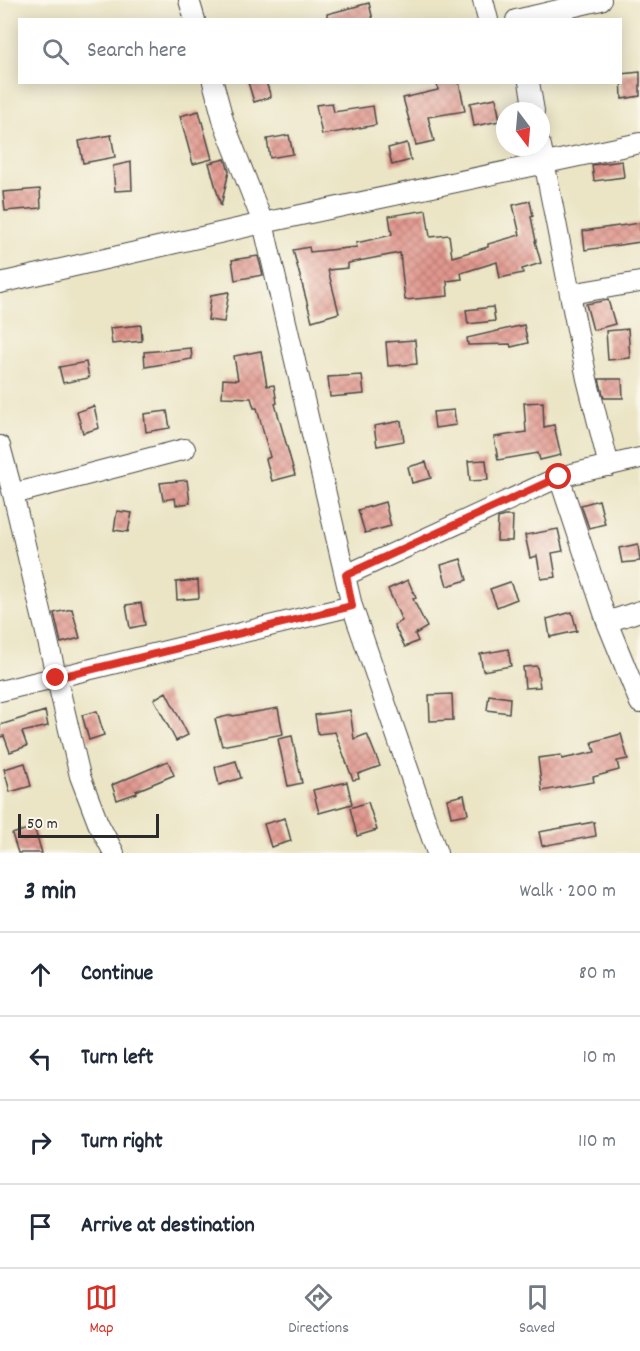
<!DOCTYPE html>
<html lang="en">
<head>
<meta charset="utf-8">
<style>
  :root { --surface:#fff; --page:#f2f2f3; --text:#1f2937; --muted:#747a83; --line:#e0e1e3; --accent:#d93025 }
  body { margin:0; font-family:Dekko,sans-serif; background:var(--page); color:var(--text) }
  .compass { position:absolute; left:496px; top:102px; width:54px; height:54px; border-radius:50%; background:var(--surface); box-shadow:0 3px 15px #0003; rotate:164deg }
  .scale { position:absolute; left:18px; bottom:15px; width:141px; box-sizing:border-box; padding-left:6px; border:3px solid #2b2b2b; border-top:0; font-size:16px; line-height:21px; white-space:nowrap; color:#2b2b2b; -webkit-text-stroke:4px #fbf7ec; paint-order:stroke }
  .stop { position:absolute; width:18px; height:18px; margin:-14px; border:4px solid #d93025; border-radius:50%; background:#fff }
  .stop.end { background:#d93025; border-color:#fff; box-shadow:0 2px 6px #0008 }
  .list { margin:0; padding:0; list-style:none }
  h2 { display:flex; justify-content:space-between; align-items:center; height:78px; margin:0; padding:0 24px; font-size:26px }
  h2 small { font-size:20px; font-weight:400; color:var(--muted) }
  .list li { display:grid; grid-template-columns:39px 1fr auto; gap:18px; align-items:center; box-sizing:border-box; height:84px; padding:0 24px; border-top:2px solid var(--line) }
  .list b { display:block; font-size:22px; white-space:nowrap }
  .list em { font-size:20px; font-style:normal; color:var(--muted) }
  .icon { flex:none; width:33px; height:33px; fill:none; stroke:currentColor; stroke-width:2; stroke-linecap:round; stroke-linejoin:round }
  .map { position:relative; flex:none; width:640px; height:853px; overflow:hidden }
  .search { position:absolute; background:var(--surface); box-shadow:0 3px 15px #0003; left:18px; right:18px; top:18px; height:66px; display:flex; align-items:center; gap:15px; box-sizing:border-box; padding:0 21px; border-radius:0px; color:var(--muted); font-size:22px }
  .sheet { height:414px; background:var(--surface) }
  nav { display:flex; justify-content:space-around; align-items:center; box-sizing:border-box; height:84px; border-top:2px solid var(--line); background:var(--surface); font-size:16px; color:var(--muted) }
  nav a { display:grid; justify-items:center; gap:3px }
  nav .on { color:var(--accent) }
  .map>svg:first-child { display:block }
</style>
</head>
<body>
<div class="map">
<svg width="640" height="853" viewBox="0 0 640 853">
  <defs>
    <pattern id="building-cross-hatch" width="8" height="8" patternUnits="userSpaceOnUse" patternTransform="scale(1.5)"><rect width="8" height="8" fill="#e1978e"/><path d="M0 0l8 8M0 8l8-8" fill="none" stroke="#b77b74"/></pattern>
  </defs>
  <rect width="100%" height="100%" fill="#fbf7ec"/>
  <filter id="ink" filterUnits="userSpaceOnUse"><feTurbulence type="fractalNoise" baseFrequency=".0167" numOctaves="2"/><feDisplacementMap in="SourceGraphic" scale="12" xChannelSelector="R" yChannelSelector="G"/><feConvolveMatrix kernelMatrix="1 2 1 2 8 2 1 2 1" color-interpolation-filters="sRGB"/></filter>
  <filter id="wash" filterUnits="userSpaceOnUse"><feTurbulence type="fractalNoise" baseFrequency=".008" numOctaves="4" result="noise"/><feDisplacementMap in="SourceGraphic" scale="24" xChannelSelector="R" yChannelSelector="G"/><feGaussianBlur stdDeviation="1.35" result="paint"/><feColorMatrix in="noise" values="0 0 0 0 0 0 0 0 0 0 0 0 0 0 0 0 0 1.4 0 .05"/><feComposite in="paint" operator="in"/></filter>
  <g filter="url(#wash)">
    <rect width="100%" height="100%" fill="#ebe5c6"/>
    <g id="blocks">
      <path fill="url(#building-cross-hatch)" d="M369 3 373 20H327V14Z
        M640 72V96L622 99 621 74Z
        M248 82H266L271 97 254 102Z
        M437 82H459L465 111 428 117 434 141 416 145 403 98 438 90Z
        M496 98 500 121 474 126 470 103Z
        M332 103 334 112 373 106 376 125 322 135 316 105Z
        M199 111 212 159 193 164 180 116Z
        M111 135 115 157 83 163 79 141Z
        M289 135 293 154 270 158 267 139Z
        M407 143 411 160 392 165 388 148Z
        M225 159 229 171 221 206 209 163Z
        M622 161 624 177 594 181 592 165Z
        M131 162 132 190 115 191 113 166Z
        M40 189 41 208 5 211 3 192Z
        M530 201 533 216 531 217 536 241H535L541 263 522 269 523 273 500 278 497 262 461 273 462 279 447 281 448 296 405 300 400 253 348 263V268L328 270 339 313 312 321 293 250 309 247 310 252 357 247 356 243 392 235 389 216 426 210 430 237 449 235 452 257 488 247V244L520 235 513 205Z
        M640 223V242L585 250 583 231Z
        M258 256 263 275 235 280 232 260Z
        M229 292 224 322 208 320 211 295Z
        M608 300 615 324 593 330 586 304Z
        M493 307 495 321 468 324 466 310Z
        M141 325 142 341 112 344 110 328Z
        M524 325 528 343 511 347 510 344 468 345 467 338Z
        M628 329 630 358 608 360 606 331Z
        M415 340 417 364 388 366 386 342Z
        M191 348 192 359 145 367 144 352Z
        M261 351 267 386 274 385 277 403 275 404 295 475 272 481 266 459 270 457 257 408H254L251 398 222 397 223 379 238 380 234 356Z
        M86 362 89 378 63 383 59 367Z
        M362 375 364 394 330 397 328 377Z
        M599 379H622L623 398H604Z
        M543 402 544 427 554 425 561 455 540 460 538 453 498 460 494 437 526 432 524 403Z
        M94 406 99 428 83 433 77 412Z
        M454 410 456 425 435 428 433 412Z
        M167 411 170 428 146 432 144 414Z
        M401 421 404 441 377 446 374 426Z
        M486 460 488 480 470 481 468 461Z
        M426 462 431 478 412 483 408 467Z
        M187 480 190 503 176 505 175 498 163 500 160 483Z
        M599 500 605 524 589 528 581 505Z
        M385 502 391 526 365 533 358 510Z
        M117 511 132 513 128 532 114 530Z
        M504 516H513L512 541H497L498 518Z
        M558 529 563 551 552 553 556 577 541 579 537 556 530 558 525 535Z
        M638 544 640 561 622 563 619 548Z
        M461 559 467 580 447 586 441 565Z
        M198 580 199 598 177 600 176 582Z
        M408 580 416 598 413 599 427 627 415 634 418 641 405 647 394 625 402 621 388 589Z
        M510 582 517 599 497 607 490 589Z
        M141 603 145 625 130 628 126 605Z
        M72 609 80 638 61 643 54 613Z
        M572 612 577 631 550 637 547 619Z
        M508 649 511 666 483 671 480 654Z
        M537 666 540 687 525 688 523 667Z
        M166 692 188 735 176 741 154 699Z
        M452 694 453 720 430 721 429 695Z
        M489 695 510 698 509 713 487 710Z
        M278 708 283 734 222 746 215 719 232 715 233 716Z
        M350 710 354 739 367 734 380 766 358 774 359 779 353 780 335 732 318 734 315 715Z
        M45 711 48 726 22 732 27 746 10 752 4 736 0 737V725Z
        M97 711 104 735 89 740 82 715Z
        M621 734 628 759 617 761 619 770 593 777 594 782 542 791 538 758 561 755 562 759 595 752 592 742Z
        M292 736 302 783 288 786 278 739Z
        M168 761 174 775 136 791 137 793 117 800 112 785Z
        M236 761 241 778 219 785 215 767Z
        M25 763 31 786 10 792 4 769Z
        M347 782 352 804 319 813 313 790Z
        M464 795 468 814 451 817 447 799Z
        M368 802 377 830 357 836 350 808Z
        M285 818 291 841 271 847 264 824Z
        M594 822 596 836 542 846 539 832Z
        M34 827 42 853H18L12 834Z"/>
    </g>
  </g>
  <g filter="url(#ink)">
    <use href="#blocks" fill-opacity="0" stroke="#484742" stroke-width="1.5"/>
    <g fill="none" stroke-linecap="round" stroke-linejoin="round">
      <defs>
        <path id="street" d="M189 0 195 20
          M483 0 488 20
          M516 20 601 0
          M213 82 224 123 263 223 352 606 437 853
          M529 82 534 111
          M541 146 570 294 640 282
          M0 283 263 223 640 143
          M570 294 587 379 609 466
          M0 446 13 494
          M559 477 607 622 640 703
          M346 575 559 477 640 458
          M607 622 640 611
          M0 691 352 606
          M114 853 98 823 80 776 13 494 185 449"/>
      </defs>
      <use href="#street" stroke="#484742" stroke-width="22"/>
      <use href="#street" stroke="#fff" stroke-width="20"/>
    </g>
  </g>
  <g fill="none" stroke-linecap="round" stroke-linejoin="round" filter="url(#ink)">
    <path stroke="#d93025" stroke-width="8" d="M56 678 352 606 346 575 559 477"/>
  </g>
</svg>
<svg class="compass" viewBox="-18 -18 36 36"><path d="M0-13l5 13h-10z" fill="#e53935"/><path d="M0 13l5-13h-10z" fill="#747a83"/></svg>
<div class="scale">50 m</div>
<div class="stop" style="left:559px;top:477px"></div>
<div class="stop end" style="left:56px;top:678px"></div>
<div class="search"><svg class="icon" aria-label="search" viewBox="0 0 24 24"><circle cx="10" cy="10" r="6"/><path d="M15 15l6 6"/></svg>Search here</div>
</div>
<section class="sheet">
<h2>3 min<small>Walk · 200 m</small></h2>
<ul class="list">
<li><svg class="icon" aria-label="ahead" viewBox="0 0 24 24"><path d="M12 20V5M6 11l6-6 6 6"/></svg><div><b>Continue</b></div><em>80 m</em></li>
<li><svg class="icon" aria-label="left" viewBox="0 0 24 24"><path d="M17 20v-9H6M10 6l-5 5 5 5"/></svg><div><b>Turn left</b></div><em>10 m</em></li>
<li><svg class="icon" aria-label="right" viewBox="0 0 24 24"><path d="M7 20v-9h11M14 6l5 5-5 5"/></svg><div><b>Turn right</b></div><em>110 m</em></li>
<li><svg class="icon" aria-label="arrive" viewBox="0 0 24 24"><path d="M6 21V4h12l-3 4 3 4H6"/></svg><div><b>Arrive at destination</b></div></li>
</ul>
</section>
<nav>
<a class="on"><svg class="icon" aria-label="map" viewBox="0 0 24 24"><path d="M3 6l6-2 6 2 6-2v14l-6 2-6-2-6 2zM9 4v14M15 6v14"/></svg>Map</a>
<a><svg class="icon" aria-label="directions" viewBox="0 0 24 24"><path d="M12 3l9 9-9 9-9-9zM9 14v-3h6M13 9l2 2-2 2"/></svg>Directions</a>
<a><svg class="icon" aria-label="saved" viewBox="0 0 24 24"><path d="M7 4h10v16l-5-4-5 4z"/></svg>Saved</a>
</nav>
</body>
</html>
